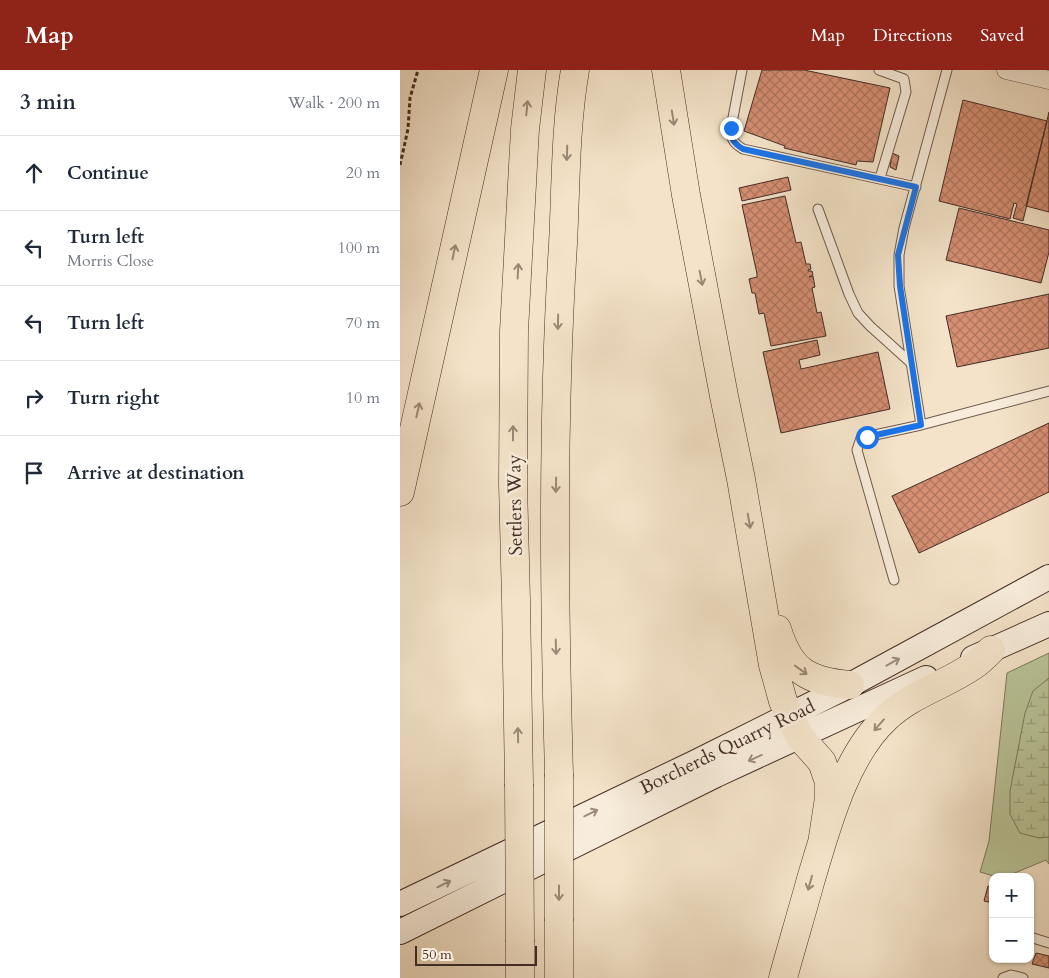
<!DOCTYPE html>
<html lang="en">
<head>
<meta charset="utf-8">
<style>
  :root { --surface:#fff; --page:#f2f2f3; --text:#1f2937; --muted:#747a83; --line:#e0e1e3; --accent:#8f2418 }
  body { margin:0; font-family:Cardo,serif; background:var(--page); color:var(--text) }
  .controls { position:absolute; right:15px; bottom:15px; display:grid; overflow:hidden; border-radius:10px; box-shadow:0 1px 4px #0004 }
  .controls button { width:45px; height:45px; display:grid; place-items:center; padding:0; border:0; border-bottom:1px solid var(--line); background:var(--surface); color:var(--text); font:25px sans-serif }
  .scale { position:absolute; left:15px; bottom:12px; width:122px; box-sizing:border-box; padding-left:5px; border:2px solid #432c24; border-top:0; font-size:14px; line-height:18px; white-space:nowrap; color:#432c24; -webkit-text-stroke:4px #f8eddc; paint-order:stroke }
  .stop { position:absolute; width:15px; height:15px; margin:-11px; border:4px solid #1a73e8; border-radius:50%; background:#fff }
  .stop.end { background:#1a73e8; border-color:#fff; box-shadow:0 1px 5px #0008 }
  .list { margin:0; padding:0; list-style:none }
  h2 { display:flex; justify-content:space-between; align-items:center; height:65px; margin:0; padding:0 20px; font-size:21px }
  h2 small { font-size:16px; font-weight:400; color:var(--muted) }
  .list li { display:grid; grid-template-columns:32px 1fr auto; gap:15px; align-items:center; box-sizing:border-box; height:75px; padding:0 20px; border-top:1px solid var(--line) }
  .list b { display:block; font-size:19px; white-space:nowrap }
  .list p { margin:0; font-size:16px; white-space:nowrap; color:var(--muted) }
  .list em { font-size:16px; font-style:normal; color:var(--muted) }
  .icon { flex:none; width:28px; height:28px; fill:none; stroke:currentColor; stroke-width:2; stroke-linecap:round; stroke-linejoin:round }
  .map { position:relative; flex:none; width:649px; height:908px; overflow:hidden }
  header { display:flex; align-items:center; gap:30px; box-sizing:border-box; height:70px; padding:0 25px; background:var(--accent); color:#fff }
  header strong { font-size:24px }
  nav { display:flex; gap:28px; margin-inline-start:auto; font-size:18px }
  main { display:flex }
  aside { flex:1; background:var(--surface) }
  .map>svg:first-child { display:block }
</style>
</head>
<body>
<header>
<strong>Map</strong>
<nav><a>Map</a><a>Directions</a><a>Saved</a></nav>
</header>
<main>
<aside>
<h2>3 min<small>Walk · 200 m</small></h2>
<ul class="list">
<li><svg class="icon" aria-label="ahead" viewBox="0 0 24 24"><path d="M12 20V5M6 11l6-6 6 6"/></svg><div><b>Continue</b></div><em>20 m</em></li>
<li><svg class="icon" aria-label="left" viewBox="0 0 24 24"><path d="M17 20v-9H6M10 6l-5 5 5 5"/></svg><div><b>Turn left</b><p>Morris Close</p></div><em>100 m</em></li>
<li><svg class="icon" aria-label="left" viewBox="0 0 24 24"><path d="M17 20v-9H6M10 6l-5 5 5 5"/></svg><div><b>Turn left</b></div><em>70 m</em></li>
<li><svg class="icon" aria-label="right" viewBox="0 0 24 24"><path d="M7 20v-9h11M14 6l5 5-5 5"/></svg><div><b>Turn right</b></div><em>10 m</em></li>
<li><svg class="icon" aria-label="arrive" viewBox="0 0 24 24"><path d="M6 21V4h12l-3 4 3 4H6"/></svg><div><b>Arrive at destination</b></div></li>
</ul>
</aside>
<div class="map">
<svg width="649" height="908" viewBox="0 0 649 908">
  <defs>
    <pattern id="wetland-marsh" width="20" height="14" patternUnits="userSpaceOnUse" patternTransform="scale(1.25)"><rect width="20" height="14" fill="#b9c498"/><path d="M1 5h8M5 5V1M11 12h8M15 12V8" fill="none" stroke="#989f7c"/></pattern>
    <pattern id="building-cross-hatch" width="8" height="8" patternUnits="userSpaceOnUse" patternTransform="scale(1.25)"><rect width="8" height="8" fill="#d68f73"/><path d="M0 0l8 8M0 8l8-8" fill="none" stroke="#af755e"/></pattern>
  </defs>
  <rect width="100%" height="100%" fill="#f4e3c9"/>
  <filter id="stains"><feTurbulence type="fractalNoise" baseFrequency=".004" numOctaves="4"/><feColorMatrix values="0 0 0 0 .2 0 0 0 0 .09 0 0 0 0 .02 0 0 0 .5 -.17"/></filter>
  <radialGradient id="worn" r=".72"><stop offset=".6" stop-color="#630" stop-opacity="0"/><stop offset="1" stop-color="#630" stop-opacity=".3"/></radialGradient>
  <path fill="#b9c498" stroke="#7e785e" d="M649 583V794L646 790 605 807H597L580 802 589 771 607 603Z"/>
  <path fill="url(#wetland-marsh)" stroke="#7e785e" d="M649 608V767L639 768 620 763 610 744V721L625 643 633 621Z"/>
  <path fill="url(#building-cross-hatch)" stroke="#432c24" d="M362 0H404L490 18 473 92 457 91 456 95 384 78 385 76 344 61Z
    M563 30 647 51 623 151 613 148 617 134 614 133 610 149 539 131Z
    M649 42V142L626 136Z
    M492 83 499 86 496 100 490 97Z
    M388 107 391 120 342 131 339 118Z
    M385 126 396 173 401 172 406 194H410L411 199 408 200V201H412L413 205 409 207 413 206 415 217 412 218 417 243 421 242 426 266 371 276 364 243 359 244 355 223H352L349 209 357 207V204L342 135Z
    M559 138 649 160V182L641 213 546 190Z
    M649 224V278L557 297 546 246Z
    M417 270 420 285 399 290 401 299 478 282 490 339 381 363 363 282Z
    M649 353V422L519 483 492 426Z
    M588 816 593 818V833L584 831Z
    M636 883 649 886V898L632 894Z"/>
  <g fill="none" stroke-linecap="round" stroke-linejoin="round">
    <defs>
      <path id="service" d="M342 0 331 58C331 69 333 73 343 79L516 117
        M479 0 504 9 506 22 480 108
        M547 0 504 158 499 185V216L521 355 649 321
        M418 139 449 224 458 243 470 256 511 293
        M494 510 457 380 461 368 521 355
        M630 867 649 873
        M603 908 611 905 623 908"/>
      <path id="minor" d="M606 0 649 10"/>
      <path id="secondary" d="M573 588 649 554
        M0 834 296 692 450 615 649 507
        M0 862 316 705 526 608"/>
      <path id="motorway" d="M266 0 286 125 324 326 341 409 373 595 383 631 389 645 400 667 422 692 429 712V728L423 767
        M0 422 94 0
        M377 559C390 601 407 611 450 615
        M159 704C154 527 152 350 163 174 166 116 165 58 175 0
        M119 714 116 530 113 414 114 261 125 59 132 0
        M159 851V908
        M120 872V908
        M383 908C392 875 402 842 411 809 427 756 445 686 486 648 512 623 549 614 577 593 582 589 587 584 591 580"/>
    </defs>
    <use href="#service" stroke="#6f5a4d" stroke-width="11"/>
    <use href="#minor" stroke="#6f5a4d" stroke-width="19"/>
    <use href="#secondary" stroke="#432c24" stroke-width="26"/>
    <use href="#motorway" stroke="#432c24" stroke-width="29"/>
    <path stroke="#432c24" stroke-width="3" stroke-dasharray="4 2.5" stroke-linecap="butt" d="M0 95 8 59 10 28 18 0"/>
    <use href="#service" stroke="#f8eddc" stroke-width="9"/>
    <use href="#minor" stroke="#f8eddc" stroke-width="18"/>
    <use href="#secondary" stroke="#f8eddc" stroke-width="24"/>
    <use href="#motorway" stroke="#f4e3c9" stroke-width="28"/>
    <defs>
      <path id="motorway-bridge" d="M119 714 120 872
        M159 851V704"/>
    </defs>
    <use href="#motorway-bridge" stroke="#432c24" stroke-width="29" stroke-linecap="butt"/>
    <use href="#motorway-bridge" stroke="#f4e3c9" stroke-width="28"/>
  </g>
  <defs><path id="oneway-shaft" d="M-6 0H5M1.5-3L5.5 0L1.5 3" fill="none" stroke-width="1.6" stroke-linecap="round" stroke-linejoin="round" transform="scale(1.25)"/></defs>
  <g stroke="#9c8876">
    <use href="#oneway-shaft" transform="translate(127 38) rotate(-84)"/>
    <use href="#oneway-shaft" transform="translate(273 48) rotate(81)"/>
    <use href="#oneway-shaft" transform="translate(167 83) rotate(92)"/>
    <use href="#oneway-shaft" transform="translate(54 182) rotate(-78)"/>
    <use href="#oneway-shaft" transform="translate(118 201) rotate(-87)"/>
    <use href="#oneway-shaft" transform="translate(301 208) rotate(79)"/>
    <use href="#oneway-shaft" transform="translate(158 252) rotate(91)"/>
    <use href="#oneway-shaft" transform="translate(18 340) rotate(-77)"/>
    <use href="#oneway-shaft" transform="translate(113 363) rotate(-90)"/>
    <use href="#oneway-shaft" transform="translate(156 415) rotate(91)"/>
    <use href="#oneway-shaft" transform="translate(349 451) rotate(80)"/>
    <use href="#oneway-shaft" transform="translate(156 577) rotate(88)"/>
    <use href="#oneway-shaft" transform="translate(401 600) rotate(36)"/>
    <use href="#oneway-shaft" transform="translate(479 655) rotate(131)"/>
    <use href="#oneway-shaft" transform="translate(118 665) rotate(-91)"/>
    <use href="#oneway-shaft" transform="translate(410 813) rotate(106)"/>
    <use href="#oneway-shaft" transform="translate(159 823) rotate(90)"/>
  </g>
  <g stroke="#9e8c80">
    <use href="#oneway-shaft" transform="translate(493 592) rotate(-29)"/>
    <use href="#oneway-shaft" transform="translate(355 688) rotate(156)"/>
    <use href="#oneway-shaft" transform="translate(191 743) rotate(-26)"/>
    <use href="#oneway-shaft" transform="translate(44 814) rotate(-26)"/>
  </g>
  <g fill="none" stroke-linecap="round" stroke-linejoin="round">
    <path stroke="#1a73e8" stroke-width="6" d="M331 58C331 69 333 73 343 79L516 117 498 185 500 216 521 355 467 367"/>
  </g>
  <g text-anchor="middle" stroke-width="5" stroke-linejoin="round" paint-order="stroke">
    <g font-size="19" fill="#432c24" stroke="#f8eddc">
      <text transform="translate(114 435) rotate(-91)" y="7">Settlers Way</text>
      <text transform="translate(327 676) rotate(-26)" y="7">Borcherds Quarry Road</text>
    </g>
  </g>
  <rect width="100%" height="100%" filter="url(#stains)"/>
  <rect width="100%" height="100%" fill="url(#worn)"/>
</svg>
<div class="controls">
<button>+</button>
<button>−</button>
</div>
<div class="scale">50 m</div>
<div class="stop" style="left:467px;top:367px"></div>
<div class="stop end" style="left:331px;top:58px"></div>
</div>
</main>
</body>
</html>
